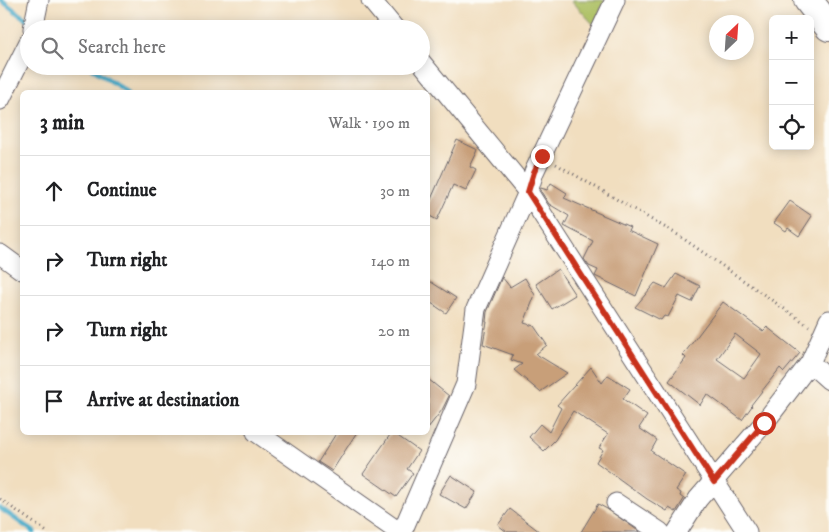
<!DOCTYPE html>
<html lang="en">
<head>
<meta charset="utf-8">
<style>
  :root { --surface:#fff; --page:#f6f6f6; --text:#202124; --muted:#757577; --line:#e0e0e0 }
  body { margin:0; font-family:"IM FELL DW Pica",serif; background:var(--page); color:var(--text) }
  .controls { position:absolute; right:15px; top:15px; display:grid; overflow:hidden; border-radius:8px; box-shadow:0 2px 12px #0003 }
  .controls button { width:45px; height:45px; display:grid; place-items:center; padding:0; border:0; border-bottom:1px solid var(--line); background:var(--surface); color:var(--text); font:25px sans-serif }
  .compass { position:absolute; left:709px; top:15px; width:45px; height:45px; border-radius:50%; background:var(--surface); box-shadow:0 2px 12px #0003; rotate:25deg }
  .stop { position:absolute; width:15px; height:15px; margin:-11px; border:4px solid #c8321e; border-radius:50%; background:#fff }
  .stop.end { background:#c8321e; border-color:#fff; box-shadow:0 1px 5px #0008 }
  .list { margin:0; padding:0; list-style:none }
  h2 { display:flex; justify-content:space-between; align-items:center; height:65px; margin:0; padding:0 20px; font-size:21px }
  h2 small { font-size:16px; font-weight:400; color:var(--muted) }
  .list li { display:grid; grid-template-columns:32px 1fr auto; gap:15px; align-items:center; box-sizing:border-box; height:70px; padding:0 20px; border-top:1px solid var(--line) }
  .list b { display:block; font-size:19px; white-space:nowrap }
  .list em { font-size:16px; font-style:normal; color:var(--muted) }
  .icon { flex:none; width:28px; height:28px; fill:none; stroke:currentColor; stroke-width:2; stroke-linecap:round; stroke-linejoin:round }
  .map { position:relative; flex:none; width:829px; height:532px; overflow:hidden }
  .search { position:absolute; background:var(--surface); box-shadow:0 2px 12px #0003; left:20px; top:20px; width:410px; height:55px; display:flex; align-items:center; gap:12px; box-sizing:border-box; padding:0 18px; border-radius:28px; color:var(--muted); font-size:19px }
  .panel { position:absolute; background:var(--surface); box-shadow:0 2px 12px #0003; left:20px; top:90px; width:410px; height:345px; border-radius:8px }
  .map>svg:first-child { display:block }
</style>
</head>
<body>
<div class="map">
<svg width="829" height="532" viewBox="0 0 829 532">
  <rect width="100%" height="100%" fill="#fdfcf7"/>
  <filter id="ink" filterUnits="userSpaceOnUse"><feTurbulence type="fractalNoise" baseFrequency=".02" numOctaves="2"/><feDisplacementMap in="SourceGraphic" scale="10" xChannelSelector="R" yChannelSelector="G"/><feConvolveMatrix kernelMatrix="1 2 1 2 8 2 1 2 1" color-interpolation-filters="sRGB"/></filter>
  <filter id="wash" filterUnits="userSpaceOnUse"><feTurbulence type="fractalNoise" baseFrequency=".0096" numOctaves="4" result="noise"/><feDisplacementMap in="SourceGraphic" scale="20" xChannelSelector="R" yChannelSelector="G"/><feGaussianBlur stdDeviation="1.12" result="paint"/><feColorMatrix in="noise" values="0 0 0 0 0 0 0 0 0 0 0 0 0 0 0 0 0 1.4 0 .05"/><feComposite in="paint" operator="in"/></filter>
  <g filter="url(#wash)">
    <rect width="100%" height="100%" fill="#f1debf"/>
    <path fill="#acbf62" stroke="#67704e" d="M571 0H605L594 25Z"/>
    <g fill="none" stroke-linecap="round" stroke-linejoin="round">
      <path stroke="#49aac8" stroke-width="5" d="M1 0 30 22
        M89 66 127 92
        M0 508 34 532"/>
    </g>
    <g id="blocks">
      <path fill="#c89f79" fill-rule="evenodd" d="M457 140 478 150 470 167 476 170 466 191 453 185 437 220 428 215V206Z
        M551 183 567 193 564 198 630 227 628 230 658 244 636 296 595 276 598 270 589 266 584 259 593 241 564 226 569 216 549 204 540 190 541 188 547 190Z
        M790 201 812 216 799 236 788 228 786 231 774 223Z
        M558 269 575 295 552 309 536 284Z
        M676 274 700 286 692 302 679 296 668 317 664 316 661 320 635 307 655 283 666 288Z
        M502 277 510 287 525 278 535 295 524 323 534 326 547 345 536 354 567 373 540 392 514 370 522 364 511 360 513 355 483 344 487 322H486L487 312Z
        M428 280 456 298 446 313 428 301Z
        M723 302 763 331 767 327 800 353 784 372 780 368 751 405 752 406 742 420 707 394 700 405 669 381 686 358 683 355ZM735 334 761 354 744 378 717 359Z
        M591 367 602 383 608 375 630 389 623 399 647 416 639 428 657 440 651 451 686 475 676 490 681 493 680 496 684 499 676 512 669 508 667 511 647 499 596 462 603 450 599 448 608 434 573 411 555 440 544 451 529 437 540 424 549 432 561 408 557 405Z
        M428 379 449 396 442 410 428 428Z
        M337 432H357L332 471 318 462Z
        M392 432 419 451 407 469 413 473 396 497 363 474Z
        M451 475 477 492 466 509 439 494Z
        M598 504 607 509 640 532H581Z
        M510 509 540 532H507L498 525Z"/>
    </g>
  </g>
  <g filter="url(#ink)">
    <use href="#blocks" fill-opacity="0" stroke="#6a6469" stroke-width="1"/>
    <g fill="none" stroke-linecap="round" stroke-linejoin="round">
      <defs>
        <path id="street" d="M371 0 395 29
          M33 29 39 0
          M421 62 528 192 747 532
          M0 100 29 42
          M0 254 22 270
          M810 363 829 380
          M256 432 399 532
          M616 503 660 532
          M402 532 466 384 476 309 528 192 534 172 615 0
          M677 532 698 499 764 423 810 363 829 320"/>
        <path id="primary" d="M808 0 829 27"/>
      </defs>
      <use href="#street" stroke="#6a6469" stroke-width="21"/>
      <use href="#primary" stroke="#6a6469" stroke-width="30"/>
      <path stroke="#6a6469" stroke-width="3" stroke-dasharray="1 4" stroke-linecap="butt" d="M556 164 678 235 809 326
        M0 499 47 532"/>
      <use href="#street" stroke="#fff" stroke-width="19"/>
      <use href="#primary" stroke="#fff" stroke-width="28"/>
    </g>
  </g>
  <g fill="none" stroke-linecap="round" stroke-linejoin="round" filter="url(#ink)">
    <path stroke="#c8321e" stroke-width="6" d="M542 156 534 172 528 192 714 482 764 423"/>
  </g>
</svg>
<div class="controls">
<button>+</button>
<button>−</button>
<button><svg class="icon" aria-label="locate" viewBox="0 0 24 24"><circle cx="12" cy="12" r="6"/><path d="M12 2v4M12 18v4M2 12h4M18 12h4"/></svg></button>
</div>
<svg class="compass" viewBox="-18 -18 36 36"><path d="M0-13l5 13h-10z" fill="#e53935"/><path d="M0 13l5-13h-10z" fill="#757577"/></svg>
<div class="stop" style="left:764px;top:423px"></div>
<div class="stop end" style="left:542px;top:156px"></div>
<div class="search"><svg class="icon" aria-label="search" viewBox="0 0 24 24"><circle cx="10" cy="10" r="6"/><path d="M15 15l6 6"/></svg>Search here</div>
<section class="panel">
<h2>3 min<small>Walk · 190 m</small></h2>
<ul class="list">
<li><svg class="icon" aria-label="ahead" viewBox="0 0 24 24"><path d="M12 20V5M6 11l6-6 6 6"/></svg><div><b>Continue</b></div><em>30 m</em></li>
<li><svg class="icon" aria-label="right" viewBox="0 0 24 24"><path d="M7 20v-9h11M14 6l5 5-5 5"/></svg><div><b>Turn right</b></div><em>140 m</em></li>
<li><svg class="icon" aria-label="right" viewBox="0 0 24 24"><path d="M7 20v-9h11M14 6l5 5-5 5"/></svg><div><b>Turn right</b></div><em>20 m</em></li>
<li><svg class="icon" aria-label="arrive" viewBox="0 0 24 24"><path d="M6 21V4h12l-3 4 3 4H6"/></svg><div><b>Arrive at destination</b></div></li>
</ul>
</section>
</div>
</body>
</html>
